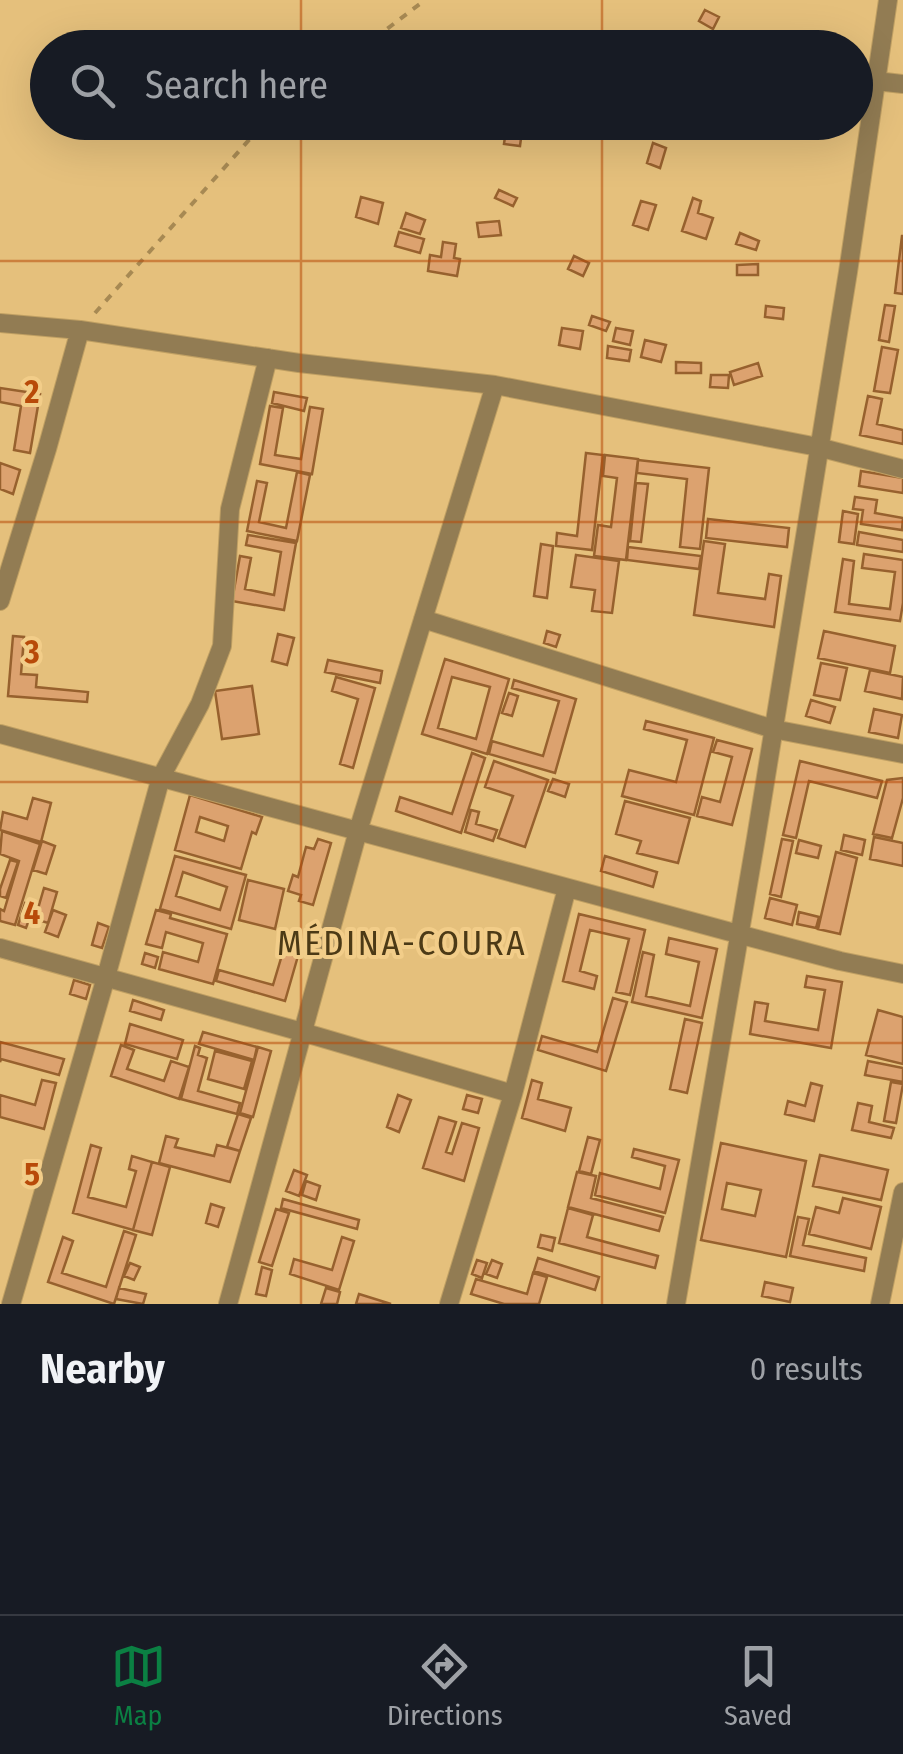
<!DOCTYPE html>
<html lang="en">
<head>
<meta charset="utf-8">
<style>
  :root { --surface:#171b24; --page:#242831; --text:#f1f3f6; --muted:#9ea1a6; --line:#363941; --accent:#0b8043 }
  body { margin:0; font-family:"Fira Sans Condensed",sans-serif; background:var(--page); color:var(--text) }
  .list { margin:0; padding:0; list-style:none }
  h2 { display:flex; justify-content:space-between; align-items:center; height:130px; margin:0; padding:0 40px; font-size:42px }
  h2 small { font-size:32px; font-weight:400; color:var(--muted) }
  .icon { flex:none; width:55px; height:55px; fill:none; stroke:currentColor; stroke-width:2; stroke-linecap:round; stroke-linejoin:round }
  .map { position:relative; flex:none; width:903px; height:1304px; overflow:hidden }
  .search { position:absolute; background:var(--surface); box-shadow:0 10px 40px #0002; left:30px; right:30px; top:30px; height:110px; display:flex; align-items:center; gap:25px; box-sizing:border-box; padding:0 35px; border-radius:55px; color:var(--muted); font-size:38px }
  .sheet { height:310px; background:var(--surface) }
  nav { display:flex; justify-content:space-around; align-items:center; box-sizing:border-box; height:140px; border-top:2px solid var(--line); background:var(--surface); font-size:28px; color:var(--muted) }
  nav a { display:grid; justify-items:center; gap:5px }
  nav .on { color:var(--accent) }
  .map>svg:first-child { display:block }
</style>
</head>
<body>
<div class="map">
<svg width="903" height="1304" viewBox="0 0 903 1304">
  <rect width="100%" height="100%" fill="#e5c07c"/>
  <path fill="#dca26f" stroke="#97612e" stroke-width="2.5" fill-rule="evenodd" d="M705 10 719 17 713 29 699 21Z
    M613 33 637 38 636 48H611Z
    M507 122 523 123 520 146 504 144Z
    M653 143 666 148 660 168 647 163Z
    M499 190 517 198 513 206 495 198Z
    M361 197 383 203 378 224 356 217Z
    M693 198 701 201 698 213 713 218 706 239 682 231Z
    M641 201 656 205 648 230 633 225Z
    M406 213 425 220 420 234 401 228Z
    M499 221 501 235 479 237 477 223Z
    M399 232 424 239 420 253 395 246Z
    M740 233 759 241 756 250 736 244Z
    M902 236H903V294L895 293Z
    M443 242 456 244 454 258 460 259 457 276 428 271 430 255 441 257Z
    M574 256 589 263 583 276 568 269Z
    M758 264V275H737V265Z
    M885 305 895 306 889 342 879 340Z
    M766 306 784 308 783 319 765 317Z
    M592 316 610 322 606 331 589 325Z
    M562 328 583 331 580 349 559 345Z
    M616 328 633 331 630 345 613 341Z
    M645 340 666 345 661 362 641 357Z
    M608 346 631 350 629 361 607 358Z
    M882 347 898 350 890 393 874 391Z
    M676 362 701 363V373H676Z
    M758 363 762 376 734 385 730 372Z
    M711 375H729L728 388 710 387Z
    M0 388 40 394 30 453 14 450 21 406 0 402Z
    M274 392 307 398 304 411 272 403Z
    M868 396 882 399 877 424 903 430V444L860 435Z
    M270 406 283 408 275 455 301 459 310 407 323 409 312 474 260 464Z
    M586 453 603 455 592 550 556 546 557 533 577 536Z
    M605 455 638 459 626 560 594 556 598 525 611 527 617 478 603 476Z
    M638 460 709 468 700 549 680 547 687 479 637 473Z
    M0 463 20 470 13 494 0 489Z
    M861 471 903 478V493L859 486Z
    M297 472 310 475 297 541 247 531 257 481 267 483 259 522 286 528Z
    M636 483 648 484 641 542 630 541Z
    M855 497 877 500 875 513 903 518 902 530 861 524 863 510 853 509Z
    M843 511 858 514 854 544 839 542Z
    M708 519 789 528 787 547 706 538Z
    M859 532 903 540V552L857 545Z
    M248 535 296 543 284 610 232 601 240 556 251 558 245 589 274 595 281 552 246 545Z
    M704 541 725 544 718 593 765 599 769 574 781 576 774 627 694 615Z
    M541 544 553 546 547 598 534 596Z
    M628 547 701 556 699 569 627 560Z
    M864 554 903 560V603L900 621 835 612 843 559 854 561 849 604 890 609 895 572 862 568Z
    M576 555 619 561 612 613 592 611 595 590 571 587Z
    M547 631 560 635 556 647 544 643Z
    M824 631 895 646 890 673 818 658Z
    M278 634 294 638 287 665 272 661Z
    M13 636 24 637 21 674 37 675 36 687 88 692 87 702 8 696Z
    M445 659 509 679 487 754 422 734ZM452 677 490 687 476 739 438 728Z
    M328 660 382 671 380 683 325 672Z
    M821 663 847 668 840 700 814 695Z
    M870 670 903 677 902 699 865 691Z
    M336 677 375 688 353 768 340 764 358 699 332 691Z
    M514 680 576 699 555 773 489 754 492 741 543 756 559 701 512 688Z
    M252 686 259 734 222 739 215 691Z
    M509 693 518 696 512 716 502 713Z
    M811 700 835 707 830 723 806 716Z
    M874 709 902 715 898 738 869 732Z
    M646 721 714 738 694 815 622 796 629 770 676 782 687 740 644 729Z
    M717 740 752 749 732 825 697 816 702 797 720 802 732 757 713 752Z
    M472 753 485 758 461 833 396 811 400 797 452 814Z
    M494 761 548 780 525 847 498 838 513 796 485 787Z
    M800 761 882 781 877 798 809 781 796 838 783 835Z
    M903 778V798L892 838 873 834 887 780Z
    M553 779 569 784 565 797 548 791Z
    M190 795 262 817 256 834 252 832 241 869 175 850ZM200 817 228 826 224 841 196 832Z
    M33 798 51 803 41 842 0 830 3 812 27 819Z
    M625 801 690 818 678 863 637 853 641 841 616 834Z
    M471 810 479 812 476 824 497 830 493 841 465 832Z
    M2 831 40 844 15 925 0 921V909L4 911 19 861 0 854Z
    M844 835 865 840 862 855 841 850Z
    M874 837 903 843V866L870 859Z
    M318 839 331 843 313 905 299 901 301 895 288 891 293 875 298 877 306 847 314 849Z
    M782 839 793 841 781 897 770 894Z
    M799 840 821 846 818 858 796 853Z
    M42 841 55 846 46 874 33 870Z
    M836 852 857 858 840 934 818 929Z
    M175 856 246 875 231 929 160 909ZM183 872 227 887 220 910 176 896Z
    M605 856 657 872 653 887 601 871Z
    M10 860 18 862 6 898 0 896V889Z
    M248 880 284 889 275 929 239 920Z
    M44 888 57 892 48 923 35 919Z
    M770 898 797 905 792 925 765 918Z
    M25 903 34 906 26 928 18 925Z
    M53 910 66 915 58 937 45 932Z
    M156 910 171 914 170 918 227 934 213 984 159 969 163 952 198 962 203 943 166 932 162 948 146 944Z
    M799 912 819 917 816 928 797 924Z
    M579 914 645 930 630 995 616 992 629 939 590 930 580 971 597 976 594 989 563 981Z
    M98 923 109 927 102 948 92 945Z
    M669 938 717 949 702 1018 632 1002 643 952 654 955 646 996 690 1006 699 962 666 954Z
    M285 945 300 949 285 1001 216 981 219 970 273 985Z
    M145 953 158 957 155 968 142 964Z
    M807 976 842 982 831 1048 750 1034 755 1002 768 1004 765 1021 818 1030 825 990 805 987Z
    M74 980 90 985 86 999 70 994Z
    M613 998 627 1002 606 1071 538 1050 542 1036 597 1052Z
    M133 1000 164 1010 161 1020 130 1011Z
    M878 1010 903 1017V1064L866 1055Z
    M685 1019 702 1023 687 1093 670 1089Z
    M130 1024 183 1040 177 1059 125 1044Z
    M203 1032 257 1047 254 1060 199 1044Z
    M0 1042 64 1059 59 1075 1 1059 0 1062Z
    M121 1045 134 1050 127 1069 164 1081 171 1061 189 1067 179 1099 111 1076Z
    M195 1046 200 1048 198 1055 207 1058 198 1091 240 1103 237 1114 181 1099Z
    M258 1047 271 1051 253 1117 240 1113Z
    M215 1051 252 1061 244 1089 208 1079Z
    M868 1061 903 1068V1082L865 1075Z
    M42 1080 56 1083 44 1129 0 1117V1095L35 1105Z
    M532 1080 542 1083 538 1099 571 1108 565 1131 522 1118Z
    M891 1082 903 1084 896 1123 884 1121Z
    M811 1083 822 1086 814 1121 785 1114 788 1101 805 1106Z
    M398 1095 411 1100 399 1132 387 1127Z
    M467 1095 482 1099 478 1113 463 1109Z
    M858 1103 872 1106 869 1122 894 1128 891 1138 852 1130Z
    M238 1114 251 1118 240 1151 227 1147Z
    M439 1117 456 1122 446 1152 452 1154 462 1123 479 1128 464 1181 423 1168Z
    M166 1136 178 1139 175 1147 214 1156 217 1145 240 1151 230 1182 159 1163Z
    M588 1137 600 1140 591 1174 579 1171Z
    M721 1143 806 1161 786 1257 701 1240ZM727 1183 761 1190 755 1216 722 1209Z
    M91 1145 101 1148 88 1197 126 1207 136 1171 129 1169 132 1156 152 1162 133 1230 73 1213Z
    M634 1149 679 1160 665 1213 595 1195 600 1173 660 1189 665 1166 632 1157Z
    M820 1155 888 1170 881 1200 813 1186Z
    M152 1162 170 1167 152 1235 133 1230Z
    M294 1170 307 1175 299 1196 286 1191Z
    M577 1172 596 1176 591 1198 663 1217 659 1231 568 1207Z
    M306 1181 320 1186 316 1200 302 1195Z
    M843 1198 881 1207 871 1249 809 1234 816 1207 839 1213Z
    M283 1199 359 1220 357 1229 281 1208Z
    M211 1204 224 1208 218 1227 206 1223Z
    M568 1208 593 1215 587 1237 658 1256 655 1268 559 1243Z
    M276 1209 289 1213 272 1266 259 1262Z
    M798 1217 809 1219 803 1245 866 1258 864 1271 790 1256Z
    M124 1231 136 1235 114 1304 48 1282 63 1237 73 1241 62 1273 106 1287Z
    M541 1235 555 1238 552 1251 538 1247Z
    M342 1237 354 1241 339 1290 290 1274 294 1259 332 1270Z
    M538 1258 599 1277 595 1290 534 1271Z
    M477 1260 487 1263 482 1278 472 1274Z
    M492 1260 502 1264 497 1278 486 1274Z
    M130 1263 140 1267 134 1280 124 1276Z
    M262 1267 272 1270 266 1296 256 1294Z
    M533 1273 547 1277 539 1304H504L471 1294 476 1279 527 1294Z
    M765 1282 793 1288 790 1302 762 1296Z
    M119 1288 146 1294 143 1304 116 1299Z
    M326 1288 340 1292 337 1304H321Z
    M359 1294 391 1304H356Z"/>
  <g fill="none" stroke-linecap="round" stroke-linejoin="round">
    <defs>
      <path id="minor" d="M876 81 903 84
        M0 323 80 330 299 363 495 385 818 447 903 469
        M0 601 47 449 80 330
        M423 619 773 729 903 754
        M0 734 738 934 840 961 903 974
        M0 948 302 1032 513 1094
        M11 1304 106 977 161 777 200 704 222 646 230 509 268 358
        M228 1304 358 831 495 385
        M449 1304 513 1094 567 888
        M676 1304 756 838 848 272 888 0
        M880 1304 903 1192"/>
    </defs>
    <use href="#minor" stroke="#bf9f63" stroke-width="20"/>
    <path stroke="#a78953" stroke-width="4" stroke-dasharray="8 8" stroke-linecap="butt" d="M362 48 425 0
      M95 313 265 122"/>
    <use href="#minor" stroke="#927c53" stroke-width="18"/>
  </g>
  <path fill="none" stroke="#b84a09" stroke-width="2.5" stroke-opacity="0.55" d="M301 0V48M602 0V48M301 122V1304M602 122V1304M0 261H903M0 522H903M0 782H903M0 1043H903"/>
  <g text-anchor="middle" stroke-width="8" stroke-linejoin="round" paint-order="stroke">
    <g font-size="35" letter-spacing="2.5" fill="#4c3a16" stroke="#f2cd89">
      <text x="402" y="955">MÉDINA-COURA</text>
    </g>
  </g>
  <g font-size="32" text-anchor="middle" font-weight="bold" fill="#b84a09" stroke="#f2cd89" stroke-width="8" stroke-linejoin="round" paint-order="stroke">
    <text x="32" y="403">2</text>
    <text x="32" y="663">3</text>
    <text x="32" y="924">4</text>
    <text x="32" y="1185">5</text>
  </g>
</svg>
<div class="search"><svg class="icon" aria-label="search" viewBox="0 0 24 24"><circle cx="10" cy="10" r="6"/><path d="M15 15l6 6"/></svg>Search here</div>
</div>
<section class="sheet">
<h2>Nearby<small>0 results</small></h2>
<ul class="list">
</ul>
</section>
<nav>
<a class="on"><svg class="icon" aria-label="map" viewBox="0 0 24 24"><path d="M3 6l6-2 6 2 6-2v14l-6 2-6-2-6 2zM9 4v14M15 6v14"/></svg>Map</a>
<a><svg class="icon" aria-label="directions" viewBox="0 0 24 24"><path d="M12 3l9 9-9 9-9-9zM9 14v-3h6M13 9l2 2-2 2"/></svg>Directions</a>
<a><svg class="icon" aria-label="saved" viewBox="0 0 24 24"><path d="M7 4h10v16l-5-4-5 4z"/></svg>Saved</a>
</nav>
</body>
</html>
